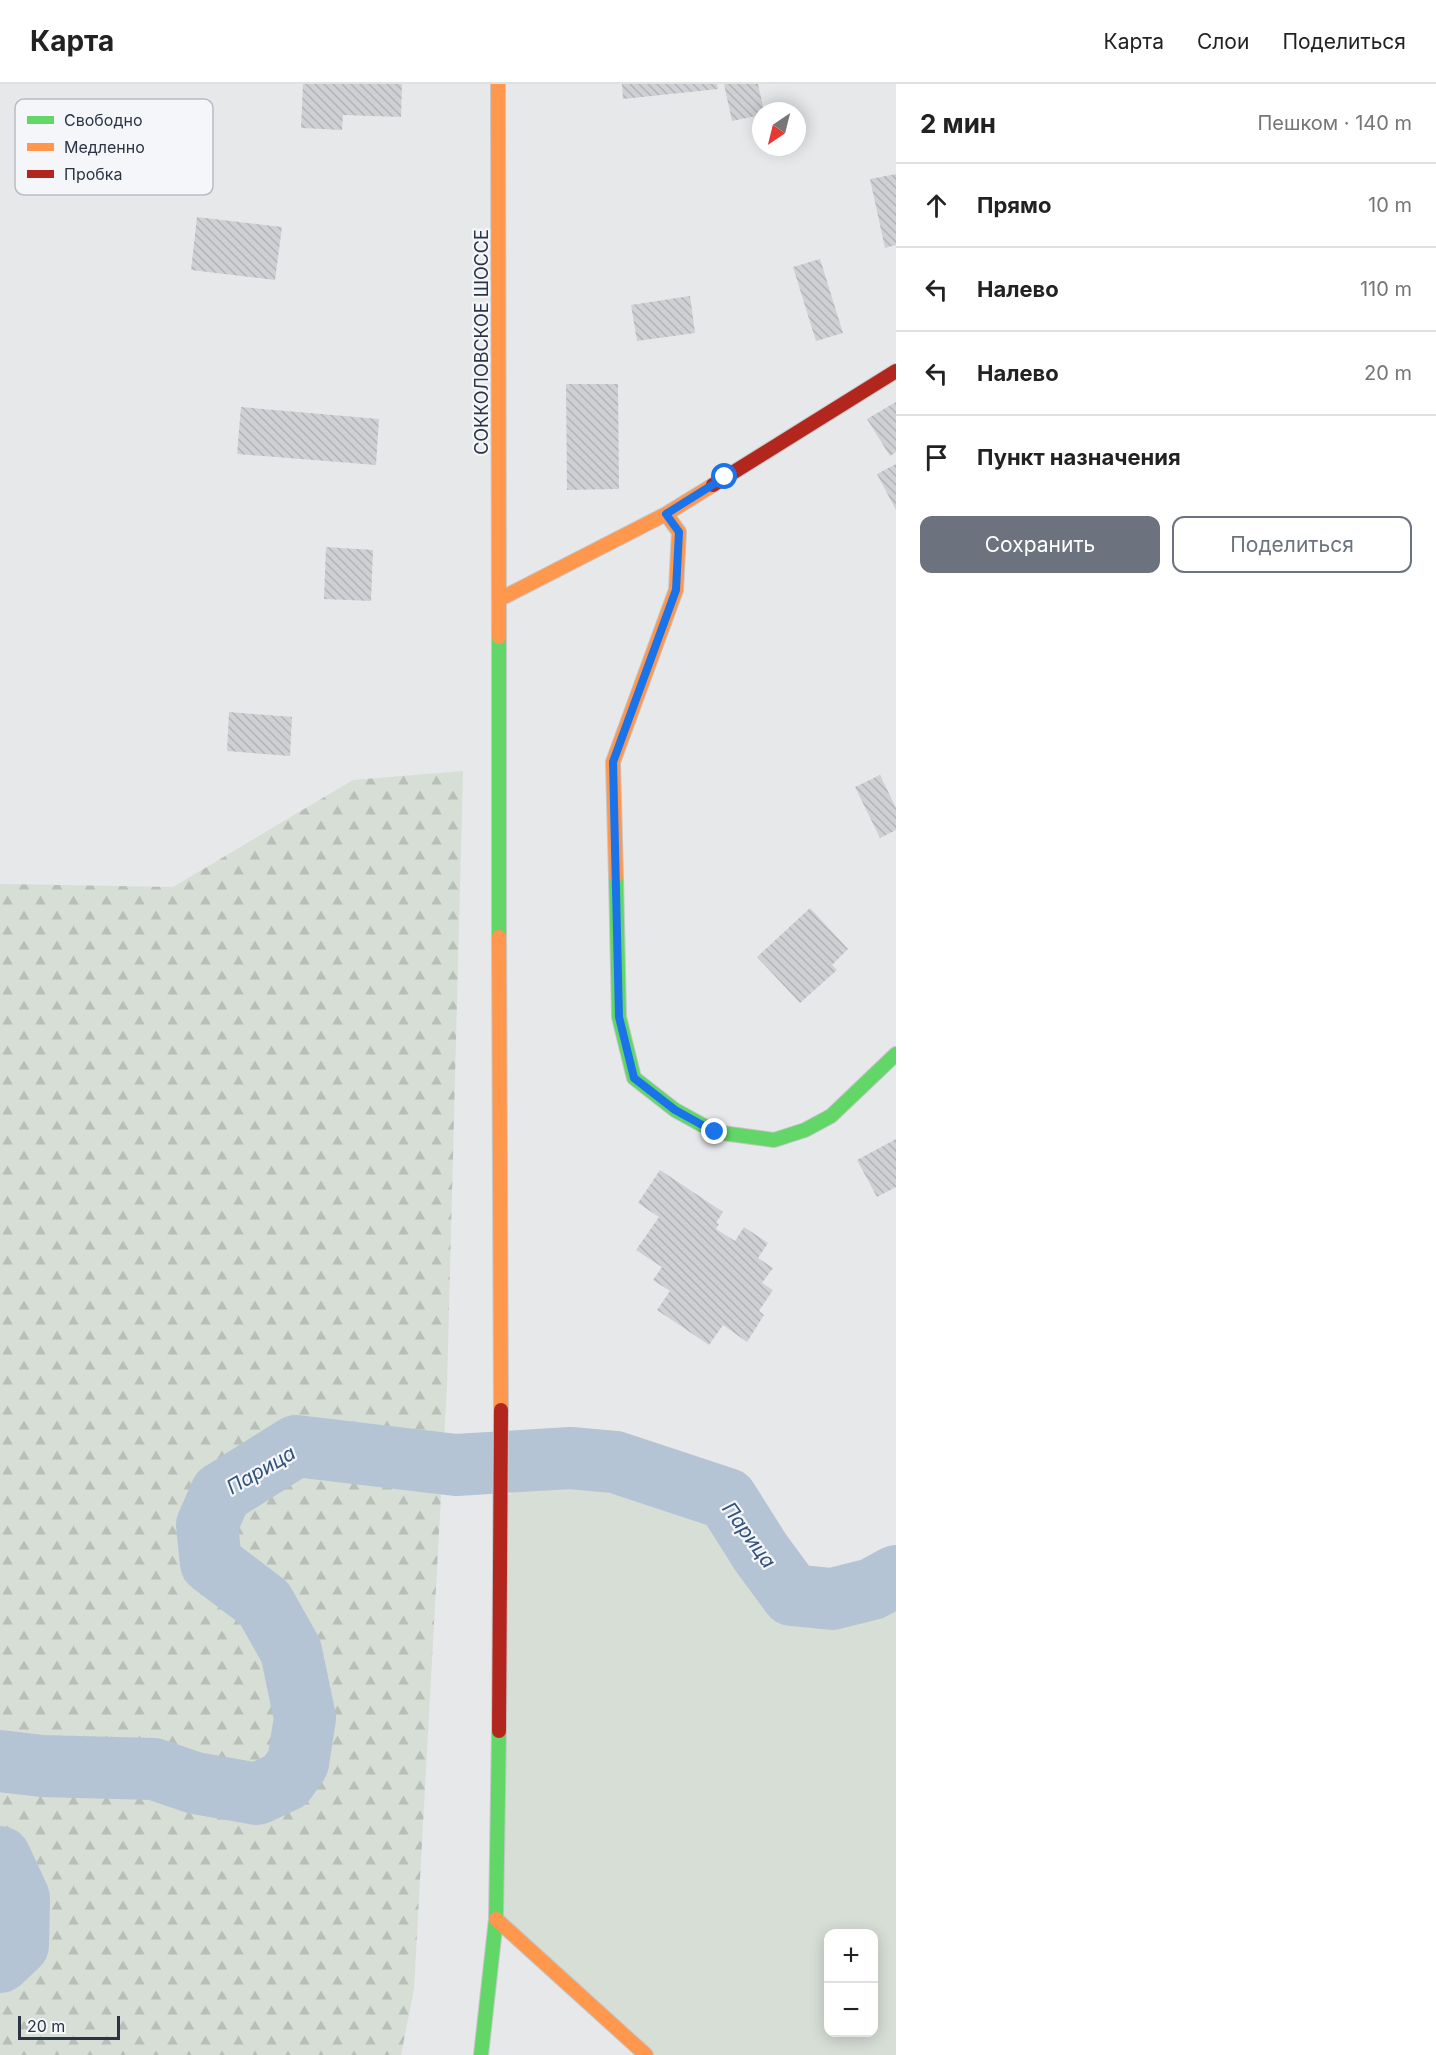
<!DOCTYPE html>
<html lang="ru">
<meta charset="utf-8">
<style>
body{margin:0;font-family:Inter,sans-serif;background:#f2f2f2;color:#222}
.controls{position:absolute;right:18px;bottom:18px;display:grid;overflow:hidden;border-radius:12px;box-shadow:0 3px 15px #0003}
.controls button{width:54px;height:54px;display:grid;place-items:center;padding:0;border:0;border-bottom:2px solid #e0e0e0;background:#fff;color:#222;font:30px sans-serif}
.compass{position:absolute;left:752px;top:18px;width:54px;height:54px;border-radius:50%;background:#fff;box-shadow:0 3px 15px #0003;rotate:215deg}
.scale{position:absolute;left:18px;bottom:15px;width:102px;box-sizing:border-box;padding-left:6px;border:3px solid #2b3445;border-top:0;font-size:16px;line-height:21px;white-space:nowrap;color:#2b3445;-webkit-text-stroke:4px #f4f6f9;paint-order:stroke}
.stop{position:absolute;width:18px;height:18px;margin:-14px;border:4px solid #1a73e8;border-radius:50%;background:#fff}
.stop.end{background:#1a73e8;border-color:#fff;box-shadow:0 2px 6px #0008}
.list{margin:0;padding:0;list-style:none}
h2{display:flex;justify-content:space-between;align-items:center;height:78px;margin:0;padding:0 24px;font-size:26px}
h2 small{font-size:20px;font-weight:400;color:#767676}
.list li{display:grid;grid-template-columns:39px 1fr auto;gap:18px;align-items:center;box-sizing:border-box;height:84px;padding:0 24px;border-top:2px solid #e0e0e0}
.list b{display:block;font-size:22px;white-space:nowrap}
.list em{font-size:20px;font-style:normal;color:#767676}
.actions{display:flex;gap:12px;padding:18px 24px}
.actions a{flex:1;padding:14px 0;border:2px solid #6c737f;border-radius:12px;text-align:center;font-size:21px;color:#6c737f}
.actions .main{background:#6c737f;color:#fff}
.icon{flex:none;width:33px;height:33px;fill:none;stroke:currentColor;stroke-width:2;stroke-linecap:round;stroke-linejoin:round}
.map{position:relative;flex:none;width:896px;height:1971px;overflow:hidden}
header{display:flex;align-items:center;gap:36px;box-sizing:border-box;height:84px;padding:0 30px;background:#fff;border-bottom:2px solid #e0e0e0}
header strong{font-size:28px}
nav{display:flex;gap:33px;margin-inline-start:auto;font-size:21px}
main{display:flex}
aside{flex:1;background:#fff}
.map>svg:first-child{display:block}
</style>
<header>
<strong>Карта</strong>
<nav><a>Карта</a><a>Слои</a><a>Поделиться</a></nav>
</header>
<main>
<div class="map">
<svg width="896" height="1971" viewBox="0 0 896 1971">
<defs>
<pattern id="forest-firs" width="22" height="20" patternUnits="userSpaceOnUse" patternTransform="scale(1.5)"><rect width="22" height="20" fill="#d6ded6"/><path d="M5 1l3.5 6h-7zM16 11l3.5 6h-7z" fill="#b8bfb9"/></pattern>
<pattern id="building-back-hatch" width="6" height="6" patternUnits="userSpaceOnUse" patternTransform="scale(1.5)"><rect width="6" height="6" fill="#ced0d3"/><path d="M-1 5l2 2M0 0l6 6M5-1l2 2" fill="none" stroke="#b1b3b6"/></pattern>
</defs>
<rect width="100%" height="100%" fill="#e6e8ea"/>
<path fill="#d6ded6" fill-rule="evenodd" d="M 570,1374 L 615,1378 L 727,1415 L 761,1469 L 792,1511 L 832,1515 L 872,1505 L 896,1492 L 896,1971 L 646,1971 L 496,1835 L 502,1419 L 541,1377 ZM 828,1850 L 874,1850 L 874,1948 L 828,1948 Z"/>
<path fill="url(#forest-firs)" d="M 463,687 L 447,1302 L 414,1905 L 401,1971 L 0,1971 L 0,800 L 173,803 L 353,696 Z"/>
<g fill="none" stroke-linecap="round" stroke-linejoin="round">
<path stroke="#b4c4d5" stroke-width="62" d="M 0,1677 L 42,1682 L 154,1685 L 195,1699 L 257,1710 L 285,1697 L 298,1679 L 305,1634 L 291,1567 L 264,1519 L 211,1479 L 207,1441 L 221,1409 L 296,1362 L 456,1381 L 570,1374 L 615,1378 L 727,1415 L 761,1469 L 792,1511 L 832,1515 L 872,1505 L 896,1492
M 0,1773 L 19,1814 L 18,1861 L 0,1878"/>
</g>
<path fill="url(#building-back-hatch)" d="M 303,0 L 402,0 L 401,33 L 343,31 L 342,46 L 301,44 Z
M 622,0 L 717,0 L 718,5 L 623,15 Z
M 724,0 L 758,0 L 764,27 L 761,27 L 761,31 L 732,37 Z
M 896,90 L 896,161 L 885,164 L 870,95 Z
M 197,133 L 282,143 L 275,196 L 191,186 Z
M 820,175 L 843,249 L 816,257 L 793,183 Z
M 690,212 L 695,249 L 637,257 L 631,221 Z
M 566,300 L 618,300 L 619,405 L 567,406 Z
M 896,318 L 896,368 L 890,372 L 867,335 Z
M 241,323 L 379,335 L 376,381 L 237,370 Z
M 896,380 L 896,426 L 877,390 Z
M 326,463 L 373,466 L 371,517 L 324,515 Z
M 229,628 L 292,633 L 290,672 L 227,667 Z
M 880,691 L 896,724 L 896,746 L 880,754 L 855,703 Z
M 810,824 L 848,865 L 832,881 L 837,886 L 800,919 L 757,873 Z
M 896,1055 L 896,1103 L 877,1113 L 857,1076 Z
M 660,1086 L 723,1128 L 716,1139 L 719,1140 L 716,1145 L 735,1157 L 744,1143 L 768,1159 L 758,1174 L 773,1184 L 762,1199 L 773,1206 L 759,1227 L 764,1231 L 747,1258 L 723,1241 L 709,1261 L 657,1226 L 670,1207 L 653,1196 L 662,1183 L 636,1166 L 659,1133 L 638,1119 Z"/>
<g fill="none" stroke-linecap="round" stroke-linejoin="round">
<defs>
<path id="fast" d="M 499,553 L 499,853
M 616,792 L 619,933 L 634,994 L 675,1026 L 715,1048 L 774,1056 L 805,1046 L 831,1032 L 896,970
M 481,1971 L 496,1835 L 499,1647"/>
<path id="slow" d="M 498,0 L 499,553
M 500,515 L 666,430 L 713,401
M 616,792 L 613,678 L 676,506 L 679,448 L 666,430
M 499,853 L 501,1326
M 496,1835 L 646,1971"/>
<path id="jam" d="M 713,401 L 896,287
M 499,1647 L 501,1326"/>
</defs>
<use href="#fast" stroke="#c4c6c8" stroke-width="16"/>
<use href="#slow" stroke="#c4c6c8" stroke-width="16"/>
<use href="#jam" stroke="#c4c6c8" stroke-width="16"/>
<use href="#fast" stroke="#63d668" stroke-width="14"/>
<use href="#slow" stroke="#ff974d" stroke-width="14"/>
<use href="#jam" stroke="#b3261e" stroke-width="14"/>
</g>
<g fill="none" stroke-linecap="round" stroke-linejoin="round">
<path stroke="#1a73e8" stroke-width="8" d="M 715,1048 L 675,1026 L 634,994 L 619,933 L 613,678 L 676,506 L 679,448 L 666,430 L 725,393"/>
</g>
<g text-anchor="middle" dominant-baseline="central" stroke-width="4.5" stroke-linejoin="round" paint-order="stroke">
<g font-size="18" fill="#2b3445" stroke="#f4f6f9">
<text transform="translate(481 258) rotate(-90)">СОККОЛОВСКОЕ ШОССЕ</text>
</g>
<g font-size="20" font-style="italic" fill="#34527a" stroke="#f4f6f9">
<text transform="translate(261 1386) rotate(-30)">Парица</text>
<text transform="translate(749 1451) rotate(54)">Парица</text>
</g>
</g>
<rect x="15" y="15" width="198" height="96" rx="9" fill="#f4f6f9" stroke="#b8bcc3" stroke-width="1.5"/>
<rect x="27" y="32" width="27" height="8" fill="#63d668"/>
<rect x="27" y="59" width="27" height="8" fill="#ff974d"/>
<rect x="27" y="86" width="27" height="8" fill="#b3261e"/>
<g font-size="16" fill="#2b3445">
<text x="64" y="42">Свободно</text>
<text x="64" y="69">Медленно</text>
<text x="64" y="96">Пробка</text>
</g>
</svg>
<div class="controls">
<button>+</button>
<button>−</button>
</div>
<svg class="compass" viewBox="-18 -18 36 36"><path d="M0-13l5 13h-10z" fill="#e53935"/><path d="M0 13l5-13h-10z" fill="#767676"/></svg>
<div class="scale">20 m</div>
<div class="stop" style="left:725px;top:393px"></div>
<div class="stop end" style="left:715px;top:1048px"></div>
</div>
<aside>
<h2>2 мин<small>Пешком · 140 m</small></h2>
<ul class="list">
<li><svg class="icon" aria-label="ahead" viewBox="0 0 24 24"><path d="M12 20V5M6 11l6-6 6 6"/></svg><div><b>Прямо</b></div><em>10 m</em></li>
<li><svg class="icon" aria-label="left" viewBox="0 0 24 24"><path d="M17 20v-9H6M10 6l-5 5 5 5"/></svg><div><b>Налево</b></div><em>110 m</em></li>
<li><svg class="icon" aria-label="left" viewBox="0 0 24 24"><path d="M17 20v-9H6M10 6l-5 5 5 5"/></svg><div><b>Налево</b></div><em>20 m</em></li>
<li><svg class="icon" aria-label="arrive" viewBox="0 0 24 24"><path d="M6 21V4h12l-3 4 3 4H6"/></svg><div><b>Пункт назначения</b></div></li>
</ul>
<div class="actions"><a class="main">Сохранить</a><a>Поделиться</a></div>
</aside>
</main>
